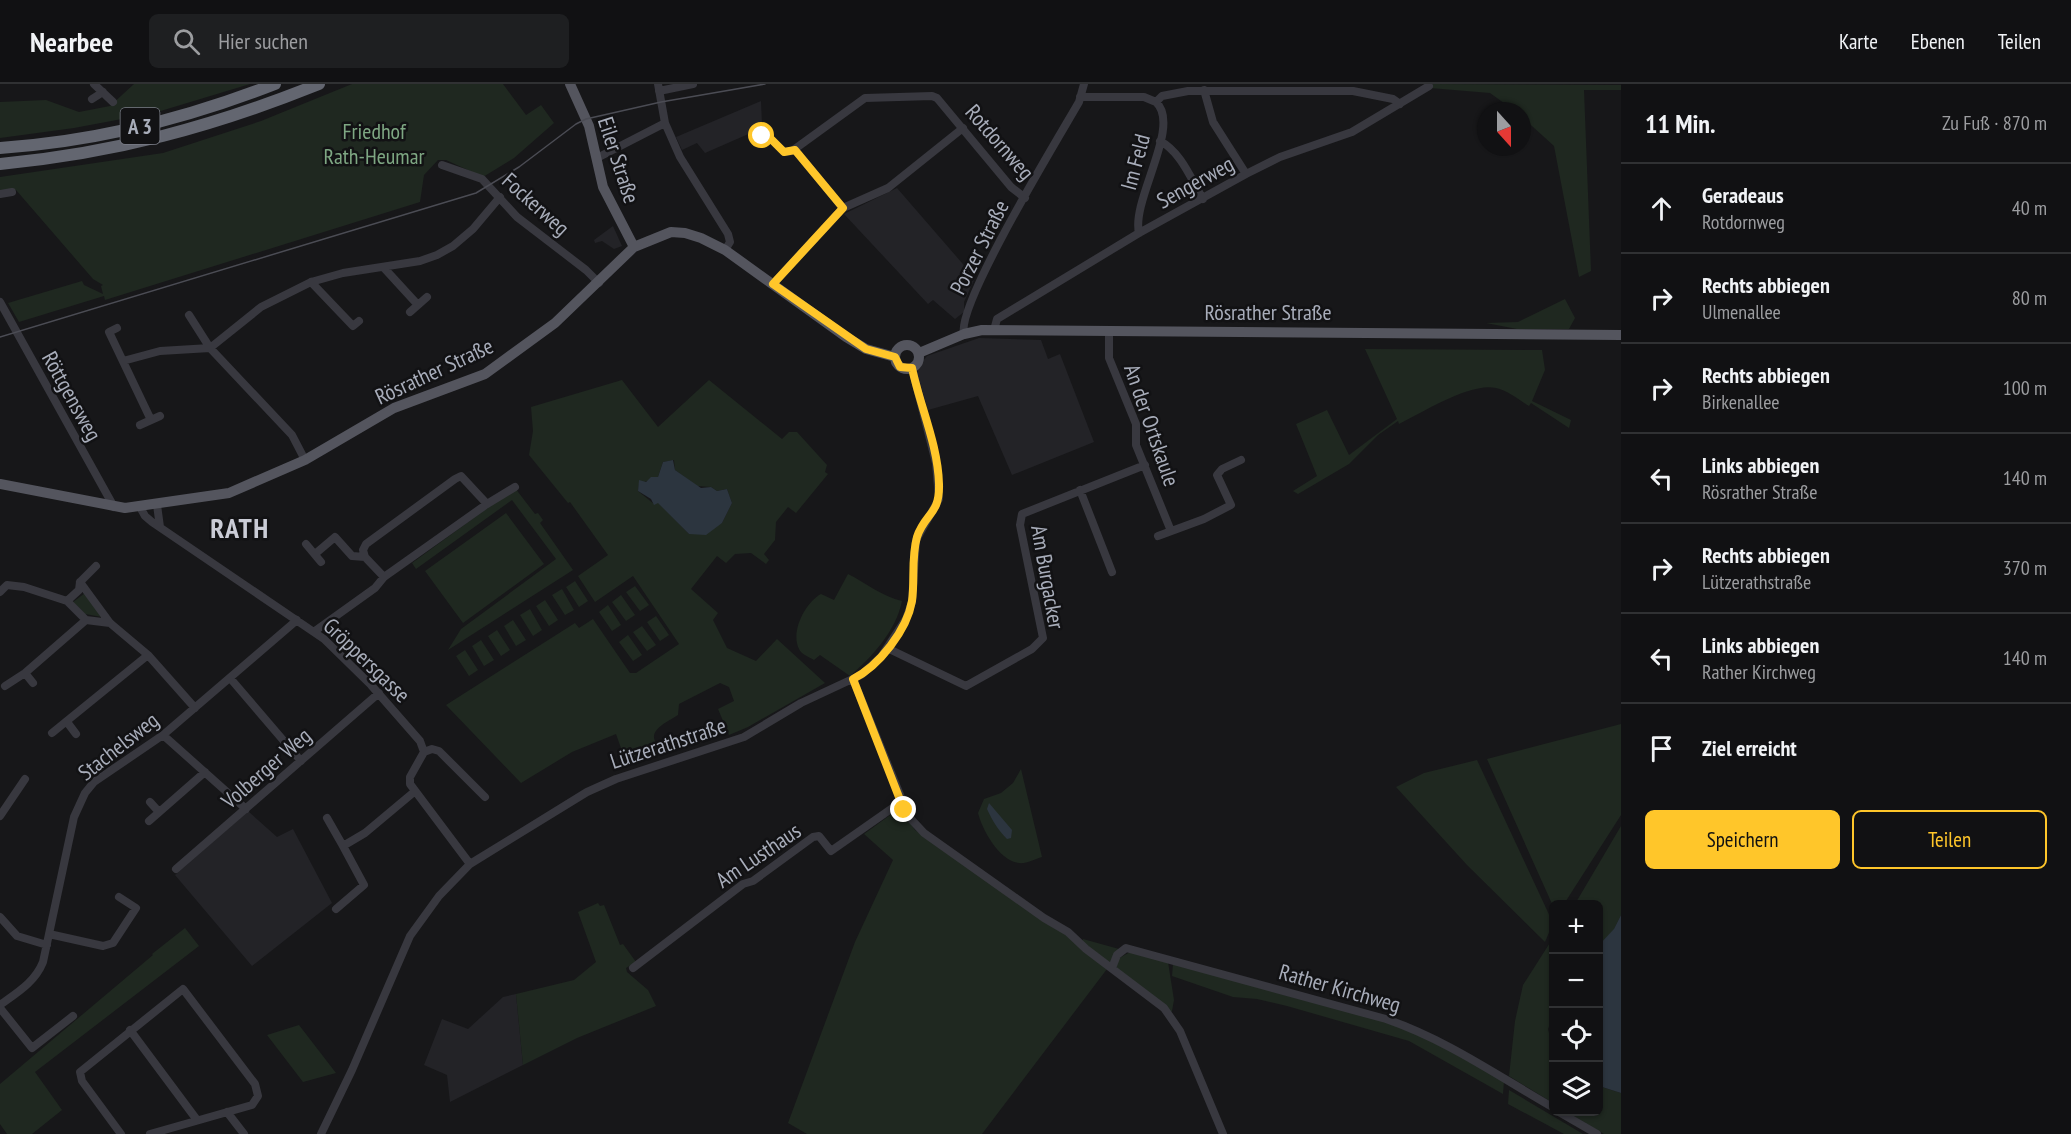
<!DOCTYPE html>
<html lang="de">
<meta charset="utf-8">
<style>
body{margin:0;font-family:"PT Sans Narrow",sans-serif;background:#1e1f21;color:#f1f3f6}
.controls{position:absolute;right:18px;bottom:18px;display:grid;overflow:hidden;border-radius:9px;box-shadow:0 2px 4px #0004}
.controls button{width:54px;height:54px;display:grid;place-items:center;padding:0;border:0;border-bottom:2px solid #303133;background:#111113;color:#f1f3f6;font:30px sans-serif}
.compass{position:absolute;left:1477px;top:18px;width:54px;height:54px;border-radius:50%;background:#111113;box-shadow:0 2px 4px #0004;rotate:159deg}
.stop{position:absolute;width:18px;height:18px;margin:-14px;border:4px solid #ffc62a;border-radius:50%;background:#fff}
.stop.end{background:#ffc62a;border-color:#fff;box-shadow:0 2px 6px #0008}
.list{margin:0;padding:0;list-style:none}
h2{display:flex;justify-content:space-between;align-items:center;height:78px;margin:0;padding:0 24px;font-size:26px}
h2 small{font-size:20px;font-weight:400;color:#9c9da0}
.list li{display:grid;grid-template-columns:39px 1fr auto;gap:18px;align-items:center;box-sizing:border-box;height:90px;padding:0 24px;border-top:2px solid #303133}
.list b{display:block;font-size:22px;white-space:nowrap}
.list p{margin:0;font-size:20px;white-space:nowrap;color:#9c9da0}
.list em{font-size:20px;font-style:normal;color:#9c9da0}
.actions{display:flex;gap:12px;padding:18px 24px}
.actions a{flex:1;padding:14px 0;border:2px solid #ffc62a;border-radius:9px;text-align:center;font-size:21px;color:#ffc62a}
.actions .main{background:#ffc62a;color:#111}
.icon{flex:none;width:33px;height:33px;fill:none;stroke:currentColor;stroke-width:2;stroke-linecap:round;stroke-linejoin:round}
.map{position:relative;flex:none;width:1621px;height:1050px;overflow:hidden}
header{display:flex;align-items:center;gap:36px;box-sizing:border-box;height:84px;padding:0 30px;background:#111113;border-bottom:2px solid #303133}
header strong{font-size:28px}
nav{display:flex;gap:33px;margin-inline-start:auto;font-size:21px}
.search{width:420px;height:54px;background:#1e1f21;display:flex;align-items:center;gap:15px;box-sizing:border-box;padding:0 21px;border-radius:9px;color:#9c9da0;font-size:22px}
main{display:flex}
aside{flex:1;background:#111113}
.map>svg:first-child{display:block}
</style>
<header>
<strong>Nearbee</strong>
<div class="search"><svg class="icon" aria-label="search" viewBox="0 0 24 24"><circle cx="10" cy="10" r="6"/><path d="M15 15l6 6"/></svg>Hier suchen</div>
<nav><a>Karte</a><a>Ebenen</a><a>Teilen</a></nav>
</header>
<main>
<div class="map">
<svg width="1621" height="1050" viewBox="0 0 1621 1050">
<rect width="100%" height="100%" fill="#171719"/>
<path fill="#232327" d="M 761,17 L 762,41 L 753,48 L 705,69 L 697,59 L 682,66 L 676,53 Z
M 897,104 L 975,194 L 964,218 L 964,228 L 955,235 L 933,216 L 928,220 L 844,130 Z
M 613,142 L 622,162 L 614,165 L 602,157 L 595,159 L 594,156 Z
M 979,254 L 1041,256 L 1048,275 L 1060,270 L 1094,358 L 1012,391 L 978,312 L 928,326 L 917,289 L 920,280 L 927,272 Z
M 248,727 L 277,753 L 293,745 L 332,819 L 252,882 L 175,791 Z
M 516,910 L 523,981 L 450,1018 L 447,991 L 424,981 L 442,935 L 468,945 L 503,913 Z"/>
<path fill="#1f2820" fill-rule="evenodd" d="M 134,0 L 250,0 L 154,29 L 74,44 L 0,54 L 0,18 L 46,16 L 79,28 L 110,22 Z
M 352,0 L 503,0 L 526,31 L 541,21 L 554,39 L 514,74 L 483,93 L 446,76 L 438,76 L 424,91 L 420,118 L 105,216 L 104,212 L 19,238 L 8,219 L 82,197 L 84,201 L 103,210 L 101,202 L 103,201 L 93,195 L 16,106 L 0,108 L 0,93 L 163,69 L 261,37 Z
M 1433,0 L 1621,1 L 1621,6 L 1584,6 L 1591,187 L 1579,193 L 1554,62 L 1522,33 L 1522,27 L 1515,27 L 1490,9 L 1430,4 Z
M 1565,215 L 1575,234 L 1569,245 L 1517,245 L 1486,239 L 1518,238 Z
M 1365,265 L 1542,266 L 1545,286 L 1532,317 L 1571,336 L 1569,344 L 1531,319 L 1529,322 C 1519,316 1507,306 1496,304 C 1471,298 1423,328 1399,340 L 1398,337 L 1378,351 L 1349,380 L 1298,410 L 1293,407 L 1317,392 L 1296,340 L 1327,326 L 1349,371 L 1397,335 Z
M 622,296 L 658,343 L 709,296 L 782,355 L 789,348 L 797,348 L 827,381 L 825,388 L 828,390 L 796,429 L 788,423 L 776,438 L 775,456 L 764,470 L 769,476 L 766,480 L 751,469 L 735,470 L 726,479 L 717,472 L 691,505 L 718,529 L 713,536 L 727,564 L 756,577 L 777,555 L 825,599 L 748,643 L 729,651 L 718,625 L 734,617 L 729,603 L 720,599 L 679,620 L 678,631 C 671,636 649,645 655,657 C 657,662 662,662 667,662 L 669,667 L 627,681 L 616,650 L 572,668 L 521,699 L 446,621 L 575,539 L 579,544 L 593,535 L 630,589 L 636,589 L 679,560 L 633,492 L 595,518 L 578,492 L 608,471 L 570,418 L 568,419 L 529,371 L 533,347 L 531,323 ZM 674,376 L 675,386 L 697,402 L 711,403 L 717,407 L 727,405 L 732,419 L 722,439 L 689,450 L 658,418 L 654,420 L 638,407 L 639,400 L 658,393 L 663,378 Z
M 515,404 L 535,430 L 538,429 L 543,436 L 540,439 L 573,486 L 448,566 L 461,545 L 556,475 L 512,416 L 416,485 L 412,479 Z
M 506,429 L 544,480 L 463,539 L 425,487 Z
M 848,490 C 866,499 883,513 902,517 C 896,547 872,573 850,592 L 820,571 L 814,576 C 809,573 801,570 799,565 C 790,547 806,518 821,510 L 834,516 Z
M 575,497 L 588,517 L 579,523 L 566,503 Z
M 635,502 L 649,521 L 640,527 L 626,508 Z
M 562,505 L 574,526 L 565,531 L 552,511 Z
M 85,509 L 102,533 L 85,530 L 73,518 Z
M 621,511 L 635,531 L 626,537 L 612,518 Z
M 545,516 L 558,536 L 549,542 L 536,522 Z
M 608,521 L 621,541 L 612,547 L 599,528 Z
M 530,525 L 542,546 L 533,552 L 520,531 Z
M 656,532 L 669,551 L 660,557 L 647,538 Z
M 513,536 L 526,556 L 516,562 L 504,542 Z
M 642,542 L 656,561 L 647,567 L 633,548 Z
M 497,546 L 510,566 L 501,572 L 488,552 Z
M 628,551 L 642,571 L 633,577 L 619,558 Z
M 481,556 L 494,576 L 484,582 L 472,562 Z
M 465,566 L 478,586 L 469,592 L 456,572 Z
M 1621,640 L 1621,731 L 1564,820 L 1553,822 L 1487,675 Z
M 1477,676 L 1553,839 L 1545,858 L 1467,781 L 1396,703 L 1424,689 Z
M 1021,685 L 1042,773 C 1035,775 1026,780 1019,779 C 999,777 982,745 978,729 L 984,715 L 1001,709 L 1013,699 Z
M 900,724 L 915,746 L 929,756 L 1072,855 L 1107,885 L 982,1050 L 807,1050 L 788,1039 L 855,858 L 893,776 L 864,750 Z
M 1621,742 L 1621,831 L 1614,846 L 1599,862 L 1598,820 L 1575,820 Z
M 598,819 L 600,822 L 604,821 L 620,861 L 623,860 L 636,878 L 626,884 L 627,888 L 648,906 L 656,922 L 577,954 L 523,981 L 516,910 L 574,896 L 596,878 L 578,828 Z
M 185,844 L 199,862 L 35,988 L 62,1026 L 32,1050 L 7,1050 L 0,1040 L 0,1000 L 153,871 L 152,870 Z
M 1553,854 L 1553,933 L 1548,945 L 1553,964 L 1553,1019 L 1509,992 L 1515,937 L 1523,901 Z
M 1083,855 L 1119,865 L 1110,880 L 1082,858 Z
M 1130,868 L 1168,878 L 1174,916 L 1172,927 L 1170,929 L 1117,885 L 1116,876 Z
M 1173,880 L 1386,937 L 1420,949 L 1504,997 L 1503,1010 L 1409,957 L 1287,922 L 1257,915 L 1233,913 L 1172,892 Z
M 299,941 L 336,989 L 303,998 L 267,951 Z
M 1599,1002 L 1621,1009 L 1621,1050 L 1604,1050 L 1567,1028 L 1598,1028 Z
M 1509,1006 L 1583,1050 L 1564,1050 L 1508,1020 Z"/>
<path fill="#2c353f" d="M 673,376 L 675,386 L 701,404 L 711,403 L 717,407 L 727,405 L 732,419 L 722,439 L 706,451 L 689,450 L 658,419 L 654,421 L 651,415 L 638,407 L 639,396 L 646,398 L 651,393 L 658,393 L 663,378 Z
M 989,719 L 1012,746 L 1011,754 L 1007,755 C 998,746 992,736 987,725 Z
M 1621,831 L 1621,1009 L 1599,1002 L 1598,862 L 1614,845 Z"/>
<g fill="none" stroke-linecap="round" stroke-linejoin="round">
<path stroke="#38383f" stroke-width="8" d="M 94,0 L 113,18
M 658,0 L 665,39 L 680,73 L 728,150 L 730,158 L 725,166
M 1204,6 L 1213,38 L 1246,90
M 659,7 L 693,0
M 1080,13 L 1144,13 L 1156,18 L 1162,12 L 1188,7 L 1353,7 L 1393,15 L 1400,20
M 92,15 L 103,8
M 762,52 L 770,54 L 784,68 L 792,67 L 865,14 L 932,12 L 937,14 L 1011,103 L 1025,114
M 1160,57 C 1181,68 1191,95 1203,115
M 795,66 L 843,124
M 597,74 L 665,39
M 442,81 L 482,95 L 517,133 L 586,186 L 599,199
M 0,110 L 12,108
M 1139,149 C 1131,116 1182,42 1156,18
M 385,185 L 418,221
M 311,198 L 353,242 L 359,237
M 773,200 L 843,124 L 888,104 L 963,44
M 0,218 L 114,423
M 410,228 L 427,213
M 189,231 L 210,264 L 292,351 L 305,376
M 117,244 L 109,248 L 151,336
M 994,246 L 997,235 L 1139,149 L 1246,90 L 1280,73 L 1352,48 L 1429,2
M 1109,246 L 1109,274 L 1136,340 L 1136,361 L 1171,447
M 964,250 C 956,221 1059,53 1079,18 L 1084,0
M 123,277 L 160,267 L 210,264 L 261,223 L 311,198 L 343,189 L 420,177 L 437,171 L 453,162 L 473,145 L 500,113
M 140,341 L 160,332
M 1080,406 L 1112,488
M 157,421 L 160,443
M 140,423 L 145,432 L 152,438 L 324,555 L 371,601 L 420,657 L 424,668 L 410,693 L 410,700 L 470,780
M 1158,452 L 1204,435 L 1231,421 L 1217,391 L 1222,385 L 1241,376
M 306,460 L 321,478
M 315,470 L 335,453 L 352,472 L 365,473
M 384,493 L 365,473 L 363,466 L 366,460 L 455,395 L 461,392 L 487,420
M 80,498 L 96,482
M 0,508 L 7,501 L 24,503 L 67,517
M 110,539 L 86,536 L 67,517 L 79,506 L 80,498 L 110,539 L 148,571
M 315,547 L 375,504 L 384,493 L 487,420 L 515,403
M 887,564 L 966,602 L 1032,565 L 1043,554 L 1020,441 L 1022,430 L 1145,381
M 25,589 L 33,599
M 230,594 L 301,677
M 853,595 L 909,733 L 924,749 L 1044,834 L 1068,848 L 1086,865 L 1164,924 L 1180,947 L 1223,1050
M 5,602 L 25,589 L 86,536
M 67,638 L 76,650
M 52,649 L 148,571 L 195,624
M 163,651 L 246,725
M 424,668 L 432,665 L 439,667 L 485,713
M 150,718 L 159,728
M 0,732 L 25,695
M 327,734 L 343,762
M 149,737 L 205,688
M 176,785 L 379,609
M 336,825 L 364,801 L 343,762 L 365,749 L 414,708
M 0,833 L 17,852 L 47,861
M 49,850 L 103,862 L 113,859 L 136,824 L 119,813
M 633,884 L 743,800 L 753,797 L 813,753 L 819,752 L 831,767 L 901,718
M 1112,884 L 1117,871 L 1126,864 L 1386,935 C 1447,956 1498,992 1554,1024
M 0,921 C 18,908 35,898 43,878 L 74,733 L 85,709 L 94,698 L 163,651 L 297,536
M 0,924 L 32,964 L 73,932
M 130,946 L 197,1036
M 227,1028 L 244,1050
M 1559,1028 L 1597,1050
M 121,1050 L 82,997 L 80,988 L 183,905 L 255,1000 L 258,1012 L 252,1021 L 150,1050
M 321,1050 L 352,986 L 410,852 L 439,812 L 470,780 L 587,708 L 616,695 L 744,653 L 801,619 L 861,591 L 881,573 L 906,535 L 912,518 L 916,456 L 939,415 L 936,379 L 912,284"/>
<path stroke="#54555e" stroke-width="10" d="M 570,0 L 589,42 L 603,103 L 634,163
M895 273a12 12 0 1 1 24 0a12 12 0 1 1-24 0Z
M 919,269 L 964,250 L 982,246 L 1621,251
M 0,400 L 125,424 L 229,409 L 305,376 L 394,324 L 485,290 L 555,239 L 634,163 L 671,148 L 685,149 L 701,154 L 725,166 L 846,253 L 866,265 L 895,273"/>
<path stroke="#636670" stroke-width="12" d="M 0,64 C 93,58 188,34 275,0
M 0,80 C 115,69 212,43 319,0"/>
<path stroke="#4b4c54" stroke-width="1.5" d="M 0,253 L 476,109 L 519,83 L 576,40 L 586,35 L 661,18 L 765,0"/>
</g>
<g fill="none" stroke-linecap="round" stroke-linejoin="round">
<path stroke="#ffc62a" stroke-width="8" d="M 762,52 L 770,54 L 784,68 L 795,66 L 843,124 L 773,200 L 866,265 L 895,273 L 900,283 L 912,284 C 920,322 938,361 939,400 C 940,431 925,429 917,453 C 911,474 915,496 912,517 C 907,546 879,582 853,595 L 904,726"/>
</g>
<g text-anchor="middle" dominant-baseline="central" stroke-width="5" stroke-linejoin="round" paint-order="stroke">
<rect fill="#121214" stroke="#7b7e88" stroke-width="1.5" x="120.5" y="24" width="39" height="36" rx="4.5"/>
<g font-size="21" font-weight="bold" fill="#a8adba">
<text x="140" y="42">A 3</text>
</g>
<g font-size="22" fill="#7ea783" stroke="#121214">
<text x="374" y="47">Friedhof<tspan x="374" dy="25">Rath-Heumar</tspan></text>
</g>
<g font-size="22" fill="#a8adba" stroke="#121214">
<text transform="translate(1000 58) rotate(49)">Rotdornweg</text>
<text transform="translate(619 76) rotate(72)">Eiler Straße</text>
<text transform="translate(1135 78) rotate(-75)">Im Feld</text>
<text transform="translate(1195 98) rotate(-29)">Sengerweg</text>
<text transform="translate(536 120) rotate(42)">Fockerweg</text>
<text transform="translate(979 163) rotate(-63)">Porzer Straße</text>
<text x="1268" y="228">Rösrather Straße</text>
<text transform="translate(434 287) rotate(-25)">Rösrather Straße</text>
<text transform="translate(72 312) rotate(61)">Röttgensweg</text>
<text transform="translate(1152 341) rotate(71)">An der Ortskaule</text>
<text transform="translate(1048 493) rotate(80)">Am Burgacker</text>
<text transform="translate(367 576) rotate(44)">Gröppersgasse</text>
<text transform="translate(668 659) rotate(-18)">Lützerathstraße</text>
<text transform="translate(118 662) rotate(-38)">Stachelsweg</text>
<text transform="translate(266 684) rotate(-41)">Volberger Weg</text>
<text transform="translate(758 771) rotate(-34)">Am Lusthaus</text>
<text transform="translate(1340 904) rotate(16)">Rather Kirchweg</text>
</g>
<g font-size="28" font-weight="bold" letter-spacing="1.5" fill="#caccd6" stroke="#121214">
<text x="240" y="443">RATH</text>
</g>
</g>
</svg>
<div class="controls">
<button>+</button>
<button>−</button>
<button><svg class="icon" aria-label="locate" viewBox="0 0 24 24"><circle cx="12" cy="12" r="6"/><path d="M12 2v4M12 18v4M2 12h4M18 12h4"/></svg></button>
<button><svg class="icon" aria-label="layers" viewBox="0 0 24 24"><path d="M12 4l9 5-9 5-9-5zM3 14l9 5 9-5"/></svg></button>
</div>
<svg class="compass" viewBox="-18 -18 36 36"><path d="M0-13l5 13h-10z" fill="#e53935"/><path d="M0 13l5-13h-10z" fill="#9c9da0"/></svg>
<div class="stop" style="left:762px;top:52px"></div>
<div class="stop end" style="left:904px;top:726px"></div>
</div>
<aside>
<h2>11 Min.<small>Zu Fuß · 870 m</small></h2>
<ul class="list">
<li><svg class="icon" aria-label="ahead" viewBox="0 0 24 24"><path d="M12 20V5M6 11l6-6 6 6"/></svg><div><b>Geradeaus</b><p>Rotdornweg</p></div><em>40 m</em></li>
<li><svg class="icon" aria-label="right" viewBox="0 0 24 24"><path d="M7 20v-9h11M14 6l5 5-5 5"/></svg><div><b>Rechts abbiegen</b><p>Ulmenallee</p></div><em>80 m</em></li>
<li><svg class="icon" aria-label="right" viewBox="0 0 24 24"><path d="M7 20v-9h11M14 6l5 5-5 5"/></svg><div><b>Rechts abbiegen</b><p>Birkenallee</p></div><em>100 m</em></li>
<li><svg class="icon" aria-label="left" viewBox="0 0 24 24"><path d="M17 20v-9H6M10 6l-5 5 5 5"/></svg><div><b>Links abbiegen</b><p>Rösrather Straße</p></div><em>140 m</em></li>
<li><svg class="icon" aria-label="right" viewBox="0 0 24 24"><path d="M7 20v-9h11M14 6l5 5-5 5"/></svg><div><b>Rechts abbiegen</b><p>Lützerathstraße</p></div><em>370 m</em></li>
<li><svg class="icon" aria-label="left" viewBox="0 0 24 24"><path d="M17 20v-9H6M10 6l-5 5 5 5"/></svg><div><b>Links abbiegen</b><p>Rather Kirchweg</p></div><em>140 m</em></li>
<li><svg class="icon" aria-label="arrive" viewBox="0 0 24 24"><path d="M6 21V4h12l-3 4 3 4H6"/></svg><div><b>Ziel erreicht</b></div></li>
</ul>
<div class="actions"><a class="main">Speichern</a><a>Teilen</a></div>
</aside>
</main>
